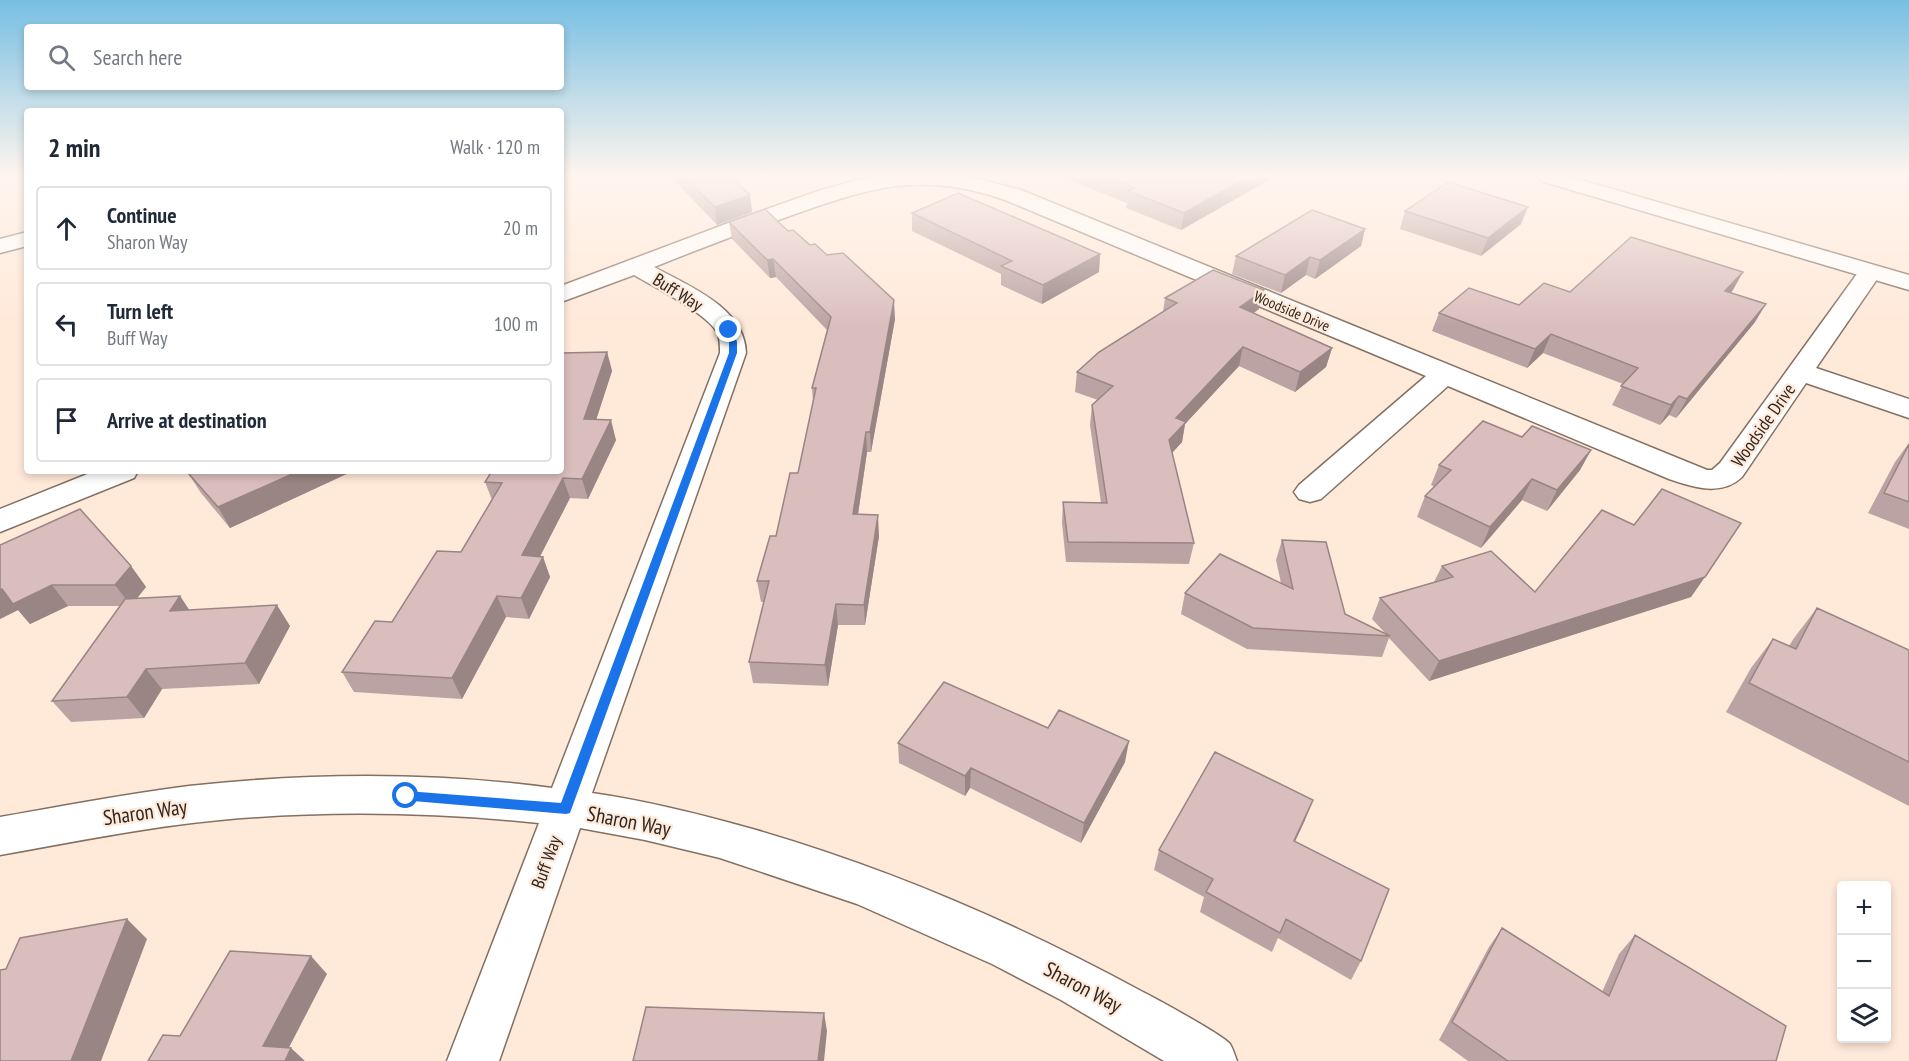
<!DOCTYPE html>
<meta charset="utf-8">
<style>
body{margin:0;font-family:"PT Sans Narrow",sans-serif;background:#f6f6f7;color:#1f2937}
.controls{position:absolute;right:18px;bottom:18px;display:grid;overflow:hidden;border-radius:6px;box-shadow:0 3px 9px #0003}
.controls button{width:54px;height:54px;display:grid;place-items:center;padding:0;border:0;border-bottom:2px solid #e0e1e3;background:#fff;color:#1f2937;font:30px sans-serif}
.stop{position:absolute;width:18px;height:18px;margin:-14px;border:4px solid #1a73e8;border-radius:50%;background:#fff}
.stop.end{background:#1a73e8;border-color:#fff;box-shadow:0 2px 6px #0008}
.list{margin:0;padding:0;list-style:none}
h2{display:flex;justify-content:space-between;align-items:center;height:78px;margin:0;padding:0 24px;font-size:26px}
h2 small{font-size:20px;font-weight:400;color:#747a83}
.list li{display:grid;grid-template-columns:39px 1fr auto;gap:18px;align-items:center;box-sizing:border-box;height:84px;margin:0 12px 12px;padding:0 12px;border:2px solid #e0e1e3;border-radius:6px}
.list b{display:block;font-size:22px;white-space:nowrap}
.list p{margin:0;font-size:20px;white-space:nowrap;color:#747a83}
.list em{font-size:20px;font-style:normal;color:#747a83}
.icon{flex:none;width:33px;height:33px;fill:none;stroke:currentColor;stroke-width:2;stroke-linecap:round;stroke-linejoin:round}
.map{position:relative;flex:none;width:1909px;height:1061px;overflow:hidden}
.search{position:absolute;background:#fff;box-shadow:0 3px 9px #0003;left:24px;top:24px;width:540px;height:66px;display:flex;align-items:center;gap:15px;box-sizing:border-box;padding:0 21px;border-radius:6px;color:#747a83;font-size:22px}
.panel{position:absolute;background:#fff;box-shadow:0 3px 9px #0003;left:24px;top:108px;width:540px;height:366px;border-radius:6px}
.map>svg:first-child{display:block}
</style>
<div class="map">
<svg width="1909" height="1061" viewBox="0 0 1909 1061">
<rect width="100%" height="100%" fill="#ffe9d9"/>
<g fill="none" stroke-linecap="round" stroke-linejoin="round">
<defs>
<path id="minor" d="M 869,177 L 972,177 L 1021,190 L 1707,470 L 1712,470 L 1720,463 L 1862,267 L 1870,265 L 1878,267 L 1882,272 L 1816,368 L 1909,399 L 1909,418 L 1806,383 L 1742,477 C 1721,497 1693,487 1669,479 L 1448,386 L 1321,499 L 1310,502 L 1299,499 L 1294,492 L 1299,485 L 1426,376 L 1005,200 C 920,170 869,188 787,217 C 743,232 699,249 654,267 C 689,286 745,308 746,353 L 592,793 C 648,801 703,815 756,830 C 890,869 1018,924 1141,991 C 1155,998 1223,1035 1230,1044 C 1233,1049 1235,1056 1237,1061 L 1164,1061 L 1061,1000 L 992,964 L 857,904 L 720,858 L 645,840 L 580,828 L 499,1061 L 447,1061 L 539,823 C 433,812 326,810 220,820 C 146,827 73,842 0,855 L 0,817 C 63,806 125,794 189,786 C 308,773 433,772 552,788 L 720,353 C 720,347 720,340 718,334 C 710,315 653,286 634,275 L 561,302 L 561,286 L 739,219 L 821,190 Z
M 27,232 L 27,246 L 0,253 L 0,239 Z
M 95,471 L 138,471 L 134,478 L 0,532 L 0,509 Z"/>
<path id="secondary" d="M 1538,177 L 1571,177 L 1909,275 L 1909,290 L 1541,181 Z"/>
</defs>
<use href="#minor" stroke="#837062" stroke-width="3"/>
<use href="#secondary" stroke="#837062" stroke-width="3"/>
<use href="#minor" fill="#fff" fill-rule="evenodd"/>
<use href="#secondary" fill="#fff" fill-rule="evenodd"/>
</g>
<path fill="#bba3a3" d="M 671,177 L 731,177 L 750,195 L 752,212 L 717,225 Z
M 1061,177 L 1274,177 L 1181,230 L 1126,208 L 1127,203 Z
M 1528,207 L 1521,224 L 1481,256 L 1400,229 L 1405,211 Z
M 912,213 L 1100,254 L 1099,272 L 1042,304 L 1001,285 L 1001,274 L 912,231 Z
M 729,222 L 788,231 L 810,245 L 895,319 L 871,452 L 867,452 L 858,514 L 879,536 L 865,625 L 838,625 L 828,686 L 753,683 L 749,662 L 764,602 L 761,602 L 757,581 L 776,536 L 798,473 L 813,402 L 812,388 L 827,330 L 776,277 L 770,278 L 732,239 Z
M 1365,229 L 1361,246 L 1315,279 L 1306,275 L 1281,293 L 1232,274 L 1236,256 Z
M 1733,290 L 1730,293 L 1755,322 L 1676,418 L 1669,415 L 1660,425 L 1612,405 L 1623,384 L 1543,353 L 1527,368 L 1432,331 L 1439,313 L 1519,305 L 1570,292 Z
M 1165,298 L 1259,309 L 1253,313 L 1332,348 L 1326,367 L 1295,392 L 1239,366 L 1185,424 L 1182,442 L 1172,453 L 1194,543 L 1189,564 L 1066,562 L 1062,523 L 1063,502 L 1101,503 L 1090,425 L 1092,405 L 1098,400 L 1075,392 L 1077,372 L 1163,312 Z
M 607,352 L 612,371 L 596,419 L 616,440 L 588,499 L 570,498 L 540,556 L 543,557 L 550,577 L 529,619 L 506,617 L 462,699 L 354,692 L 342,672 L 461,552 L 492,500 L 485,482 Z
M 1522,437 L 1591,450 L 1580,470 L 1547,511 L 1522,500 L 1481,548 L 1417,517 L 1425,496 L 1435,487 L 1431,485 L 1439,465 Z
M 1909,443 L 1909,529 L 1868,513 L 1895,462 Z
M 192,471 L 353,471 L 230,528 L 201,493 L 188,473 Z
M 1741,523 L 1691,597 L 1429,681 L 1389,638 L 1382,657 L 1247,649 L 1181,614 L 1185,593 L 1281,583 L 1276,560 L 1282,540 L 1345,614 L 1386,634 L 1372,619 L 1380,598 L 1434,582 L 1442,566 L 1535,592 L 1634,525 Z
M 0,545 L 131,566 L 146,587 L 136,598 L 180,596 L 189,610 L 290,626 L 259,684 L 162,689 L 144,718 L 71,722 L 52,701 L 120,606 L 68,606 L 30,624 L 18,610 L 0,619 Z
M 1817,608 L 1909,650 L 1909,806 L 1726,712 L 1751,668 L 1773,639 L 1789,646 L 1794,638 Z
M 1048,728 L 1125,762 L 1081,843 L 970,788 L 965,796 L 899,763 L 898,743 Z
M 1305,820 L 1295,841 L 1361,961 L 1351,980 L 1278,938 L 1272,952 L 1200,912 L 1204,897 L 1154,870 L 1159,850 Z
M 1502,928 L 1602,992 L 1619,954 L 1635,935 L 1776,1061 L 1468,1061 L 1439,1040 L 1489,947 Z"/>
<path fill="#998584" d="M 1248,177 L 1274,177 L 1181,230 L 1184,213 Z
M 750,195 L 752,212 L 717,225 L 715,207 Z
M 1528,207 L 1521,224 L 1481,256 L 1488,238 Z
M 1365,229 L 1361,246 L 1315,279 L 1320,260 Z
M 1100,254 L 1099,272 L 1042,304 L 1043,285 Z
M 1310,257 L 1306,275 L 1281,293 L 1285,275 Z
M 773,259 L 776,277 L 770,278 L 767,260 Z
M 1743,272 L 1733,290 L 1716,309 L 1725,291 Z
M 1264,290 L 1259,309 L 1236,326 L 1240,307 Z
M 894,300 L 895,319 L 871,452 L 870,432 Z
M 1766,304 L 1755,322 L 1676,418 L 1687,399 Z
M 1551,334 L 1543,353 L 1527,368 L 1535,349 Z
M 1243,347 L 1239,366 L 1185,424 L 1182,442 L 1165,461 L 1169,440 L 1176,418 Z
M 1332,348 L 1326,367 L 1295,392 L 1300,372 Z
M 607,352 L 612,371 L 590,439 L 584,419 Z
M 1679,396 L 1669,415 L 1660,425 L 1671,405 Z
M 611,420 L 616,440 L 588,499 L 582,479 Z
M 866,432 L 867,452 L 855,535 L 853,514 Z
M 1591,450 L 1580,470 L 1547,511 L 1557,490 Z
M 299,471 L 353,471 L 230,528 L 218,507 Z
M 563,478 L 570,498 L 530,576 L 522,555 Z
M 1532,479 L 1522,500 L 1481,548 L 1490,527 Z
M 878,515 L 879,536 L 865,625 L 864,605 Z
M 543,557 L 550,577 L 529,619 L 521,598 Z
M 131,566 L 146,587 L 131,606 L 115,585 Z
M 1705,577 L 1691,597 L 1429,681 L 1439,661 Z
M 52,585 L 68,606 L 30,624 L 18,610 L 0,619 L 0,590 Z
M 180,596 L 194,617 L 170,611 Z
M 497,596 L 506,617 L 462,699 L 452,678 Z
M 836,604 L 838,625 L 828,686 L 825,665 Z
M 277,605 L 290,626 L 259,684 L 245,663 Z
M 146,669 L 162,689 L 144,718 L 127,697 Z
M 1129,741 L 1125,762 L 1081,843 L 1084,823 Z
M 971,768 L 970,788 L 965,796 L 965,776 Z
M 1313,800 L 1305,820 L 1286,861 L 1294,841 Z
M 127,919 L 147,939 L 101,1061 L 71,1061 Z
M 311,956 L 327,974 L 282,1061 L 263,1046 Z
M 824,1013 L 827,1031 L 824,1061 L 818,1061 Z
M 291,1048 L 305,1061 L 285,1061 Z"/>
<path fill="#dabebd" stroke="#998584" stroke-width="1.5" d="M 684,177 L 731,177 L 750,195 L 715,207 Z
M 1106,177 L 1248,177 L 1184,213 L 1128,191 L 1135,188 Z
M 1448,182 L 1528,207 L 1488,238 L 1405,211 Z
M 958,193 L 1100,254 L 1043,285 L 1001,266 L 1012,261 L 912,213 Z
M 765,209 L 788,231 L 793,230 L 810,245 L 815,244 L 827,255 L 843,253 L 894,300 L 870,432 L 866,432 L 853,514 L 878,515 L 864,605 L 836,604 L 825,665 L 749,662 L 769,581 L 757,581 L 770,536 L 776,536 L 790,473 L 798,473 L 816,388 L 812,388 L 831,317 L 773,259 L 767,260 L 729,222 Z
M 1312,210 L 1365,229 L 1320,260 L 1310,257 L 1285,275 L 1236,256 Z
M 1631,237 L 1743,272 L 1725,291 L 1766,304 L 1687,399 L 1679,396 L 1671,405 L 1621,386 L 1638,368 L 1551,334 L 1535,349 L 1439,313 L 1469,288 L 1519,305 L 1544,283 L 1570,292 Z
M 1213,270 L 1264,290 L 1240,307 L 1332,348 L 1300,372 L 1243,347 L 1176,418 L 1186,422 L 1169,440 L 1194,543 L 1068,542 L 1063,502 L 1107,503 L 1092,405 L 1113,386 L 1077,372 L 1099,352 L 1177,303 L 1165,298 Z
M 607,352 L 584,419 L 611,420 L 582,479 L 563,478 L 522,555 L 543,557 L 521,598 L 497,596 L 452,678 L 342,672 L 375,621 L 392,622 L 437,551 L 461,552 L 502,483 L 485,482 L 492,471 L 561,471 L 561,353 Z
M 1483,421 L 1522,437 L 1532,426 L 1591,450 L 1557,490 L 1532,479 L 1490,527 L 1425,496 L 1451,470 L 1439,465 Z
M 1909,444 L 1909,502 L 1884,493 Z
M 192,471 L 299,471 L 218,507 L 188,473 Z
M 1662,489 L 1741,523 L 1705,577 L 1439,661 L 1380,598 L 1453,577 L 1442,566 L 1491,551 L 1535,592 L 1602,510 L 1634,525 Z
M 80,509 L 131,566 L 115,585 L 52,585 L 13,604 L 2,589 L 0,590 L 0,545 Z
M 1282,540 L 1326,542 L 1345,614 L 1390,636 L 1253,628 L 1185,593 L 1220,554 L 1293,589 Z
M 180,596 L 170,611 L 277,605 L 245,663 L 146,669 L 127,697 L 52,701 L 125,599 Z
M 1817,608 L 1909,650 L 1909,762 L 1749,683 L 1773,639 L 1796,649 Z
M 944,682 L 1048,728 L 1059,710 L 1129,741 L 1084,823 L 971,768 L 965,776 L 898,743 Z
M 1215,752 L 1313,800 L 1294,841 L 1389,889 L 1361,961 L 1286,919 L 1280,933 L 1206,892 L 1213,879 L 1159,850 Z
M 127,919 L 71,1061 L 0,1061 L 0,970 L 6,969 L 20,938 Z
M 1502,928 L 1609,996 L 1635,935 L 1786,1026 L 1776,1061 L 1508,1061 L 1452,1022 Z
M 230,951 L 311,956 L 263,1046 L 291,1048 L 285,1061 L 148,1061 L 163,1035 L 180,1036 Z
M 646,1007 L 824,1013 L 818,1061 L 633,1061 Z"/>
<linearGradient id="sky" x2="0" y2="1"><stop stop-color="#77bfe3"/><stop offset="0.54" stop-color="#fff5ee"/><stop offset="1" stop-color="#fff5ee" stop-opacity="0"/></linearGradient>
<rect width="1909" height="326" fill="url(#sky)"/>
<path fill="#1a73e8" d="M 729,328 L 733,330 L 737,342 L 737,353 L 570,813 L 566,814 L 401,800 L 400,796 L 401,792 L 406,791 L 561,803 L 729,353 L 729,342 L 726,330 Z"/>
<g text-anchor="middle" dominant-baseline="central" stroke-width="4.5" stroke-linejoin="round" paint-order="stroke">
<g font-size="15" fill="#2e2620" stroke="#ffe9d9">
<text transform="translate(1292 311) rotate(23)">Woodside Drive</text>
</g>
<g font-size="18" fill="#2e2620" stroke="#ffe9d9">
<text transform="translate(678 292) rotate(32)">Buff Way</text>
<text transform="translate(1763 425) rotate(-55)">Woodside Drive</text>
<text transform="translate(546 862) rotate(-70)">Buff Way</text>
</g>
<g font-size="21" fill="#2e2620" stroke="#ffe9d9">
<text transform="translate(145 812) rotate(-8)">Sharon Way</text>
<text transform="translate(629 821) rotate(11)">Sharon Way</text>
<text transform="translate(1083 987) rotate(28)">Sharon Way</text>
</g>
</g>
</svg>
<div class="controls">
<button>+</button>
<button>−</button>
<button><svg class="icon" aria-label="layers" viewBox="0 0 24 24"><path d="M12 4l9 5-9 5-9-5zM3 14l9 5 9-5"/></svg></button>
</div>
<div class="stop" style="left:406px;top:796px"></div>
<div class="stop end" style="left:729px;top:330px"></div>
<div class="search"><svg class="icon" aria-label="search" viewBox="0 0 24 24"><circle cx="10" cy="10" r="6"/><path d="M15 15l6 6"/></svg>Search here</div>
<section class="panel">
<h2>2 min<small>Walk · 120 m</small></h2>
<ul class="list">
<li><svg class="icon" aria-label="ahead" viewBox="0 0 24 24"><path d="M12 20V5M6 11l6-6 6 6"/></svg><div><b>Continue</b><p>Sharon Way</p></div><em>20 m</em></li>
<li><svg class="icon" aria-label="left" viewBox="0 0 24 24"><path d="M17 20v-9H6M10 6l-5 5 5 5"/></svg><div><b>Turn left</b><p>Buff Way</p></div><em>100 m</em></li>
<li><svg class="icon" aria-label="arrive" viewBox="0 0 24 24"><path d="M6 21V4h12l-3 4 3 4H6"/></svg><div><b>Arrive at destination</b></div></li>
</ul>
</section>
</div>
